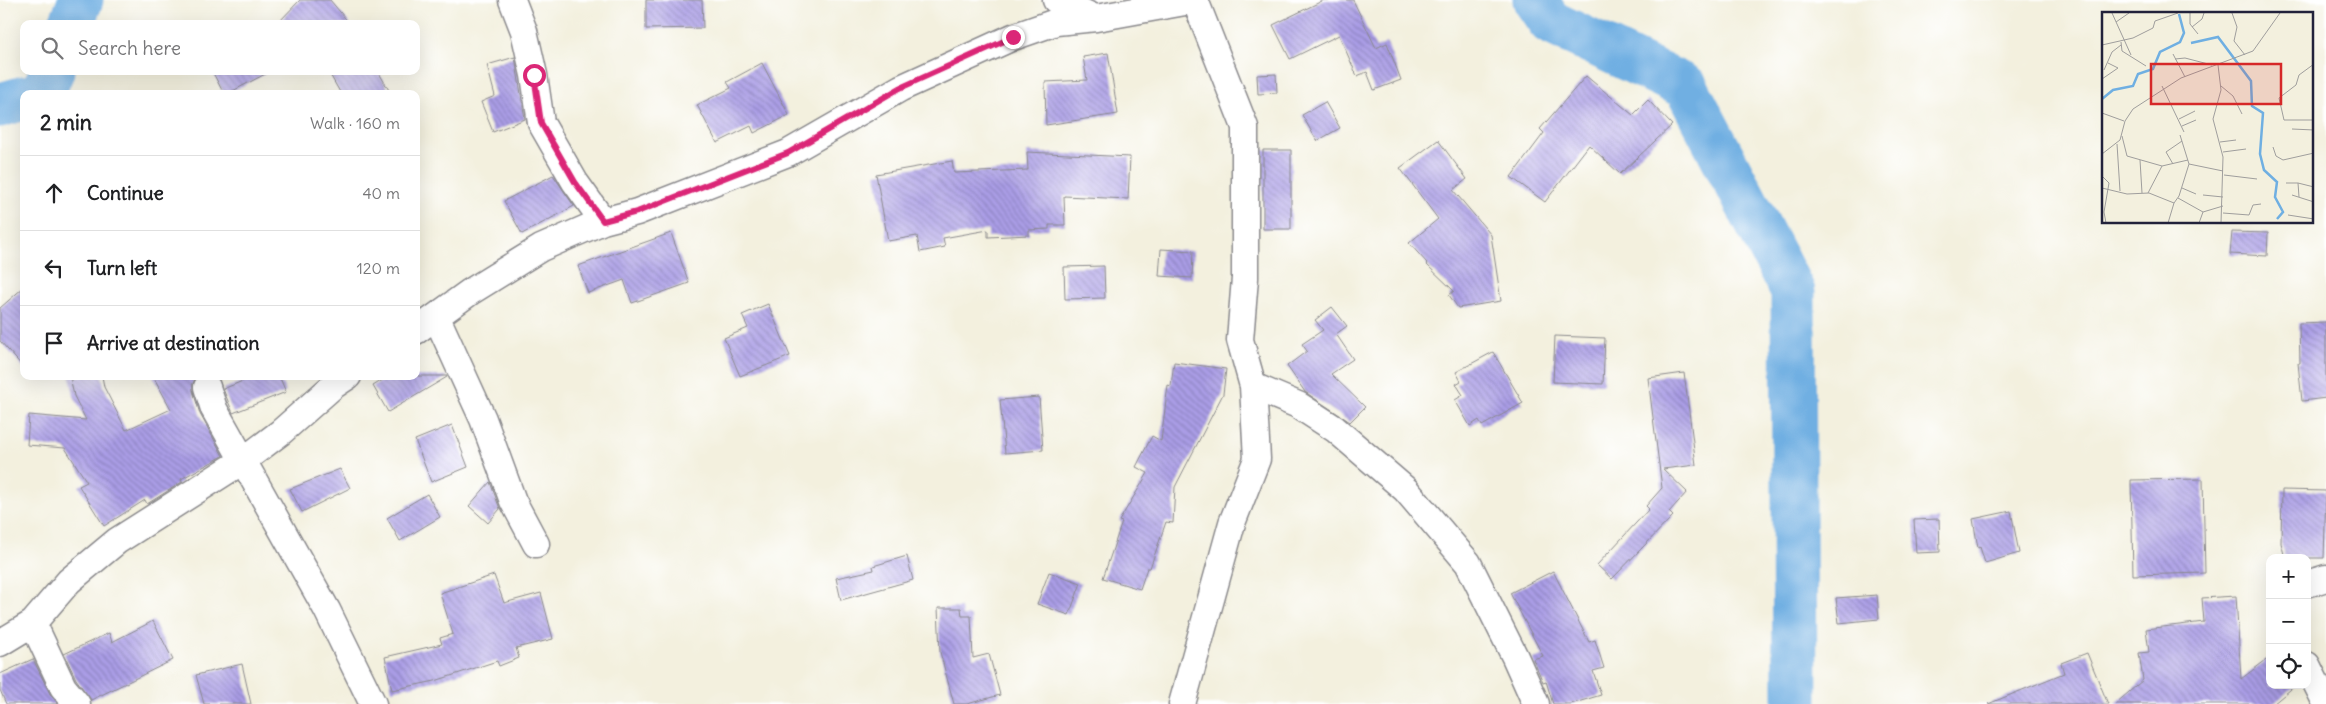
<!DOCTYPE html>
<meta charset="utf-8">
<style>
body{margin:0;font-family:Delius,sans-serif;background:#f6f6f6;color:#202124}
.controls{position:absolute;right:15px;bottom:15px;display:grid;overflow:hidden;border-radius:10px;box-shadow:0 5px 20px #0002}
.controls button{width:45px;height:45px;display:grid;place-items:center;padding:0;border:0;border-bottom:1px solid #e0e0e0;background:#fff;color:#202124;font:25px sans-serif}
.stop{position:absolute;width:15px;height:15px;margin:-11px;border:4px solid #db2777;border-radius:50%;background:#fff}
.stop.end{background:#db2777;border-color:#fff;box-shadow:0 1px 5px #0008}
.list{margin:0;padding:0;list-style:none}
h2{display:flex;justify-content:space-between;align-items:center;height:65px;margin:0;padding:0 20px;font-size:21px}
h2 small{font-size:16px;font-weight:400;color:#757577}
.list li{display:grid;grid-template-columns:32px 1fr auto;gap:15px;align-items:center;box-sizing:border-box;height:75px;padding:0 20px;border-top:1px solid #e0e0e0}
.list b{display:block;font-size:19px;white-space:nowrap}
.list em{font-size:16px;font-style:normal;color:#757577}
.icon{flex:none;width:28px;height:28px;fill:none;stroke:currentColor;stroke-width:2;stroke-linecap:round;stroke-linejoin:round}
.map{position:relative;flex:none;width:2326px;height:704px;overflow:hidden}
.search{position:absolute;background:#fff;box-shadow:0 5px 20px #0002;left:20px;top:20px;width:400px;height:55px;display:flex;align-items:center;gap:12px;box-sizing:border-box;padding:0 18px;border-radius:10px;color:#757577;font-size:19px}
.panel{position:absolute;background:#fff;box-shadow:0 5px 20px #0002;left:20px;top:90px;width:400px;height:290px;border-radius:10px}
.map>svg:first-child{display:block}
</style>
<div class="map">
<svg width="2326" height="704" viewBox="0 0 2326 704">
<defs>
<pattern id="building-back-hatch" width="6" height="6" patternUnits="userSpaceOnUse" patternTransform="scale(1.25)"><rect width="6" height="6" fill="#aa9de6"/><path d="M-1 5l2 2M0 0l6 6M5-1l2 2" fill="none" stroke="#8a80bc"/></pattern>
</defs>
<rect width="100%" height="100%" fill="#fff"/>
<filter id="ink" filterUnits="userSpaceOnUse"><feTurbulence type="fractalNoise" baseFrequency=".02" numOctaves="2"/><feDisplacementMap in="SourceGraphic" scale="10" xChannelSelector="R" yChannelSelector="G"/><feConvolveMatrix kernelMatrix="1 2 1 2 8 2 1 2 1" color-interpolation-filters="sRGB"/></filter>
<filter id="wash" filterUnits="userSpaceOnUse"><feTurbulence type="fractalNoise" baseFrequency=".0096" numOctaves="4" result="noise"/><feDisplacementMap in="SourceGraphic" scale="20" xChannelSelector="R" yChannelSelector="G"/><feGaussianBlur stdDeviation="1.12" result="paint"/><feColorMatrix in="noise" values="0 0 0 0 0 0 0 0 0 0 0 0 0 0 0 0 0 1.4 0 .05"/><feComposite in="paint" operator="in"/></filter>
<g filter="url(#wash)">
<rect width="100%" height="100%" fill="#f3f0de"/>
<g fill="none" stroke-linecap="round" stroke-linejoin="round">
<path stroke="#6fafe2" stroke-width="45" d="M 1535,0 L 1550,22 L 1686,87 L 1793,292 L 1795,704
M 71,24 L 81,0
M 37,94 L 43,92 L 52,71
M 0,105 L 24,98"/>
</g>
<g id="blocks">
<path fill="url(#building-back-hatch)" d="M 300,0 L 330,0 L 350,24 L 277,24 Z
M 646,0 L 702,0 L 703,28 L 646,29 Z
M 1324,0 L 1353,0 L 1376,48 L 1387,43 L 1401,80 L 1374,90 L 1367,72 L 1357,76 L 1339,35 L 1290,59 L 1273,25 Z
M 1108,53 L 1118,114 L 1046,125 L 1045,82 L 1087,80 L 1083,57 Z
M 515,57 L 525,119 L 493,132 L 481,102 L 495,96 L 487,65 Z
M 762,63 L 789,115 L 754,133 L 751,126 L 717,143 L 697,105 L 731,88 L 727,82 Z
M 212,71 L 271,71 L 227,94 L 224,94 Z
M 328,71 L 378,71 L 391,94 L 341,94 Z
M 1276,74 L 1277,93 L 1258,94 L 1257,75 Z
M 1586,76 L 1633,115 L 1648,100 L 1672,125 L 1620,174 L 1589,145 L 1545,202 L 1511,177 L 1544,133 L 1540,129 Z
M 1325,102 L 1340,128 L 1317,141 L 1302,115 Z
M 1438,140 L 1467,179 L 1453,190 L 1491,235 L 1501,301 L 1458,308 L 1449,295 L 1454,291 L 1426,264 L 1427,263 L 1409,243 L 1438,219 L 1400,168 Z
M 1263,150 L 1291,150 L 1291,229 L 1263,229 Z
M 1027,152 L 1130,157 L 1128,199 L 1064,196 L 1065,225 L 1049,225 L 1049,229 L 1029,230 L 1029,235 L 988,237 L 988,230 L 943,238 L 945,247 L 920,252 L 917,236 L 888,241 L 876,174 L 952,161 L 954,173 L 1028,170 Z
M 553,175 L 574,206 L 522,234 L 504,201 Z
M 2232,232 L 2268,233 L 2267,256 L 2230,254 Z
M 671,233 L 689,283 L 632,303 L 624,280 L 588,293 L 578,266 Z
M 1161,249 L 1193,251 L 1192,278 L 1159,276 Z
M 1104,266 L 1105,298 L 1065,299 L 1064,267 Z
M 24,287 L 24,368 L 0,341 L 0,308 Z
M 768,304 L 790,356 L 740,376 L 724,338 L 748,328 L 742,315 Z
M 1332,307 L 1347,326 L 1336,334 L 1353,359 L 1331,374 L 1365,407 L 1350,422 L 1305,392 L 1287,366 L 1307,351 L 1302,344 L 1323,330 L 1315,320 Z
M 2326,322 L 2326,398 L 2302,401 L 2298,363 L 2300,363 L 2299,323 Z
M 1555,336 L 1605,338 L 1603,384 L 1553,382 Z
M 1493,352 L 1523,403 L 1482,426 L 1479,420 L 1470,426 L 1455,400 L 1463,395 L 1456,384 L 1461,381 L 1456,372 Z
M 1174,362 L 1226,369 L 1223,394 L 1175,487 L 1173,523 L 1166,522 L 1150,568 L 1147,568 L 1140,589 L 1103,578 L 1122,522 L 1119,521 L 1148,473 L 1136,467 L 1152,436 L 1161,441 L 1168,385 L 1171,386 Z
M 1684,373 L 1696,465 L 1663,469 L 1687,492 L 1669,512 L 1673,516 L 1612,579 L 1597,565 L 1649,509 L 1646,506 L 1662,488 L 1648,378 Z
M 70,376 L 102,376 L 104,387 L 126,430 L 171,409 L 153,376 L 197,376 L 193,383 L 193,391 L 200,414 L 223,456 L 181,479 L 182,482 L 147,504 L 145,500 L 104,526 L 79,486 L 87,482 L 65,448 L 27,445 L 29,415 L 86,420 L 74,396 Z
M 255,376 L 279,376 L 286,392 L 233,413 L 223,389 Z
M 389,376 L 447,376 L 447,377 L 388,412 L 373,386 Z
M 1039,397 L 1043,450 L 1005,453 L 1000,400 Z
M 452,425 L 468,467 L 431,482 L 415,440 Z
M 340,469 L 350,488 L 302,512 L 290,489 Z
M 2203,479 L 2205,573 L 2133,575 L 2131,480 Z
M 490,482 L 500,509 L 488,523 L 469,506 Z
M 2282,490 L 2326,491 L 2324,558 L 2285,558 L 2281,543 Z
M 427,494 L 440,517 L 400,541 L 387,518 Z
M 2011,511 L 2019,553 L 1985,563 L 1980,547 L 1978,548 L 1973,519 Z
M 1939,519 L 1940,552 L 1916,553 L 1914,520 Z
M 907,556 L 913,580 L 841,600 L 836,578 L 874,570 L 873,566 Z
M 1553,571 L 1589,642 L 1595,640 L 1604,668 L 1593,671 L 1601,695 L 1571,704 L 1553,704 L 1546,681 L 1543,682 L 1533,659 L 1543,656 L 1510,593 Z
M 1049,572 L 1081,583 L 1069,615 L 1037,604 Z
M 494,575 L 504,603 L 541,593 L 553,639 L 516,648 L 519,658 L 499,666 L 497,661 L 435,681 L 392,690 L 385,657 L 442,644 L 440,638 L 453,634 L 440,593 Z
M 1877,595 L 1879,619 L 1839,623 L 1836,598 Z
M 2236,596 L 2241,679 L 2270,657 L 2270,685 L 2296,685 L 2273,704 L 2115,704 L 2143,680 L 2139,653 L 2149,652 L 2146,629 L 2204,622 L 2202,598 Z
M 938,608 L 961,608 L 962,616 L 971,616 L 973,658 L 989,654 L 1000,695 L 967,704 L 954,704 L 940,652 Z
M 153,621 L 173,660 L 91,700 L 76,679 L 64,654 L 109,633 L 112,642 Z
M 2087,653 L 2108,704 L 1988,704 L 2064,673 L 2061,663 Z
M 33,659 L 50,694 L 58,704 L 6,704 L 0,690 L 0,674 Z
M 242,664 L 251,704 L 204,704 L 196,675 Z"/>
</g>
</g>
<g filter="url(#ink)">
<use href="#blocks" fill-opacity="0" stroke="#8a898c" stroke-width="1"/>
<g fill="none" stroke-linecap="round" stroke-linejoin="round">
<defs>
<path id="minor" d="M 512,0 L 524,31 L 534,75 L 541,123 L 575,182 L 603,221
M 1056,0 L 1093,17
M 437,318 L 483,419 L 513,501 L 536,544
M 416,331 L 470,292 L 541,248 L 603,221 L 637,212 L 788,153 L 901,88 L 1013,37 L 1056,22 L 1096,18 L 1196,0
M 1253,386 L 1298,405 L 1335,429 L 1406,490 L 1468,563 L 1515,657 L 1536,704
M 207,387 L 214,409 L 327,610 L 373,704
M 2307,584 L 2326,578
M 33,623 L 63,687 L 77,704
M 0,643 L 33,623 L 69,581 L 117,541 L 244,460 L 281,432 L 333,386 L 348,376
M 2307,665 L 2326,703
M 1182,704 L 1232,523 L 1257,459 L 1253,386 L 1240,340 L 1245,278 L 1245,127 L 1195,0"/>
</defs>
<use href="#minor" stroke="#8a898c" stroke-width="29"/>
<use href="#minor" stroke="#fff" stroke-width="26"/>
</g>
</g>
<g fill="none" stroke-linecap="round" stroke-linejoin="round" filter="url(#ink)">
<path stroke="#db2777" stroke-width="6" d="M 534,75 L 541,123 L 575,182 L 603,221 L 637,212 L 788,153 L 900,88 L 1013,37"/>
</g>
<g transform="translate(2102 12)">
<rect width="211" height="211" fill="#f3f0de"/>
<path fill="none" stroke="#6fafe2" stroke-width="2.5" d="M 89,31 L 116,25 L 149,69 L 150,94 L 161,101 L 158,142 L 162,158 L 175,170 L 173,185 L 181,200 L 175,207M 0,87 L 11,78 L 31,74 L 36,62 L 51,57 L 58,40 L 78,30 L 82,21 L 77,2"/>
<path fill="none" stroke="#9f9e9d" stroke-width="1" d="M 10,1 L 29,43M 88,1 L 88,12 L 96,22M 130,1 L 135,15 L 132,29 L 143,43M 14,10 L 27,1M 90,15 L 100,7 L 102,1M 19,30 L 20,39 L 44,54M 0,33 L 31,26 L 51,16 L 53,9 L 76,1M 71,42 L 83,65M 73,47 L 83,46 L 110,53M 212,52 L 197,63 L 194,73 L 177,86 L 182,108 L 212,108M 116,53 L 119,78 L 111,107 L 121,145 L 119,211M 2,58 L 10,40 L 19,33M 0,67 L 16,56 L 6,51M 60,74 L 82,120M 119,74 L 131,84 L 140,102M 0,101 L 22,109M 77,107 L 93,99M 80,114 L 94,108M 190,117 L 212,118M 78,123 L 87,152 L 121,159M 20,124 L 25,144 L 60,154M 118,130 L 134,128M 15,132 L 18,179M 171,135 L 174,144 L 181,148 L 212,141M 121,140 L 144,137M 0,142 L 18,128 L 23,109 L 31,97 L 79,66 L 151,39 L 178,1M 38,148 L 40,181M 71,152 L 64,140 L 80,129M 122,163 L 155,167M 0,164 L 7,171 L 2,200 L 4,211M 184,171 L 196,171 L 197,185M 196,171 L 212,175M 0,176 L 25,182 L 47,181 L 72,191 L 77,184 L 87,152M 80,176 L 94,182M 46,181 L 60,154 L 86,148M 101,183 L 121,185M 190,183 L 212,190M 76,186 L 101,200M 121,201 L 147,203 L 151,193 L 159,192M 186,203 L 212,207M 66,211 L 72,191M 97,211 L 101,200 L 121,194"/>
<path fill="#d62828" fill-opacity="0.15" stroke="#d62828" stroke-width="2.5" d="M 49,52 L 179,52 L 179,92 L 49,92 Z"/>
<rect width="211" height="211" fill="none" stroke="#22223b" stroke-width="2.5"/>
</g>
</svg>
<div class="controls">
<button>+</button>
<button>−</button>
<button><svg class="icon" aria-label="locate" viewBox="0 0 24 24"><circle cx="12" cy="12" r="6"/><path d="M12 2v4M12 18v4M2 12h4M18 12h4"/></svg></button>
</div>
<div class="stop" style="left:534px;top:75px"></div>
<div class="stop end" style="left:1013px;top:37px"></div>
<div class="search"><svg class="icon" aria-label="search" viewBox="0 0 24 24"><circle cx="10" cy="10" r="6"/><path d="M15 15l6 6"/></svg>Search here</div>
<section class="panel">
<h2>2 min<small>Walk · 160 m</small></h2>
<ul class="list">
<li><svg class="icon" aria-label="ahead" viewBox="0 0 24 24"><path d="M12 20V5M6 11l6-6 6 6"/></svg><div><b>Continue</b></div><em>40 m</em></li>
<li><svg class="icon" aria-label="left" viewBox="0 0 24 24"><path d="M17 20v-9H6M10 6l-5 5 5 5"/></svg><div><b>Turn left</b></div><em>120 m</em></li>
<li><svg class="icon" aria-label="arrive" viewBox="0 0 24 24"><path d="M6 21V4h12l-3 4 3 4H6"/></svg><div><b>Arrive at destination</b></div></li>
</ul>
</section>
</div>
